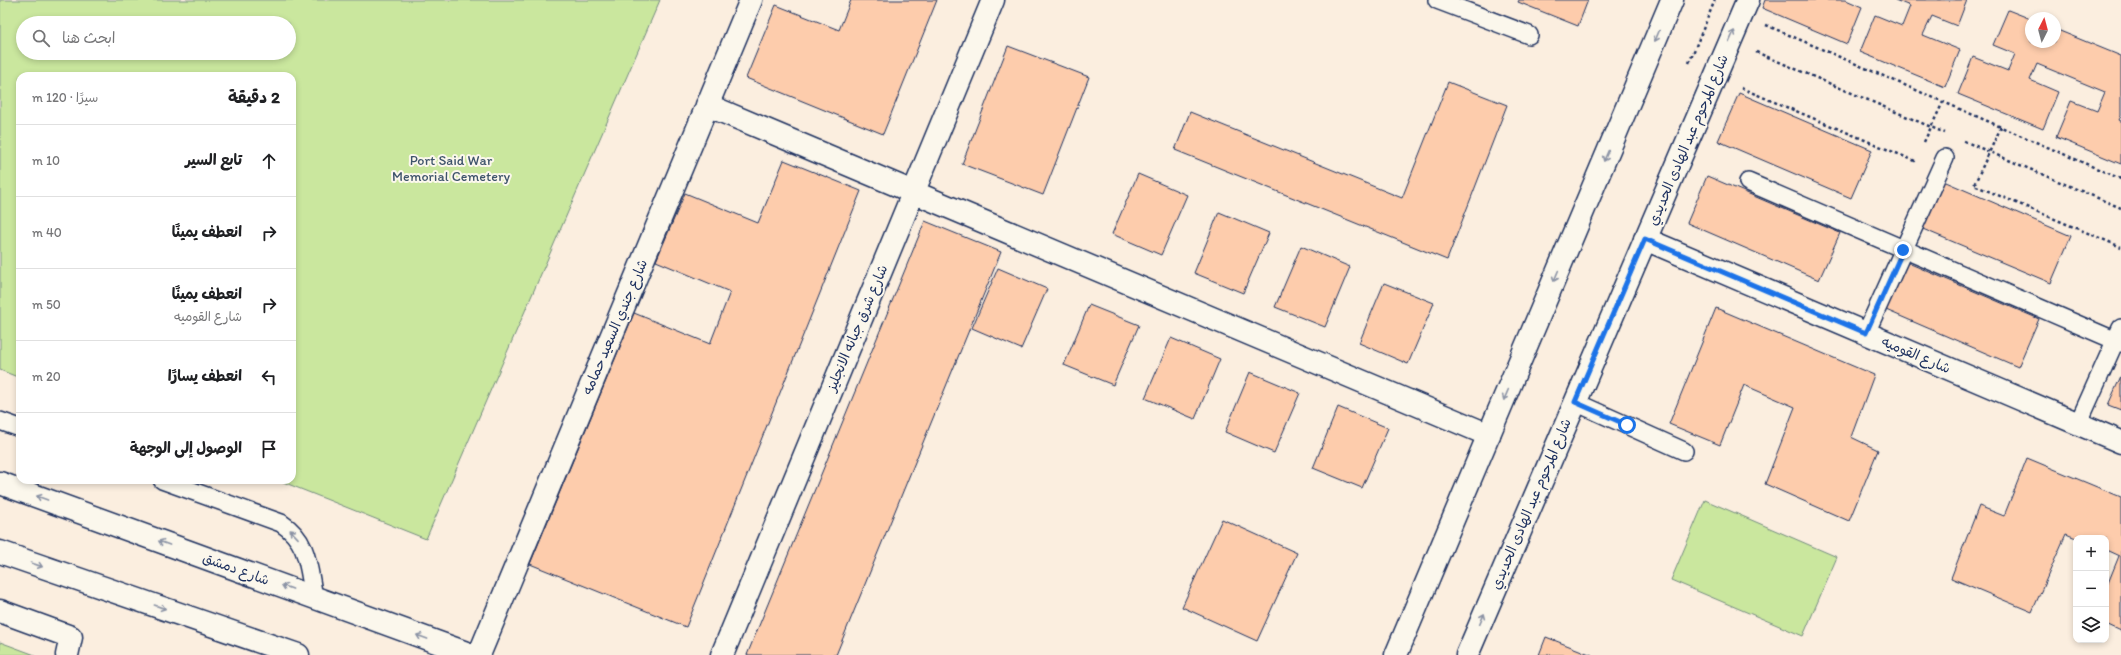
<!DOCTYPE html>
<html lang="ar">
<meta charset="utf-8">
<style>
body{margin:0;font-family:Itim,"Playpen Sans Arabic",sans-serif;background:#f6f6f6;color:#202124;direction:rtl}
.controls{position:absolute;right:12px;bottom:12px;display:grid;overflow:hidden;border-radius:8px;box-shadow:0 2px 6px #0003}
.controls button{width:36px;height:36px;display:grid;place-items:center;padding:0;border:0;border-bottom:1px solid #e0e0e0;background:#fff;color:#202124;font:20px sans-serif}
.compass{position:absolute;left:2025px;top:12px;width:36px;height:36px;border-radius:50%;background:#fff;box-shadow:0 2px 6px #0003;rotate:6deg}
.stop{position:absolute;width:12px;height:12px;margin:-9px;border:3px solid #1a73e8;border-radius:50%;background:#fff}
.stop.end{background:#1a73e8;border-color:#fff;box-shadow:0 1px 4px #0008}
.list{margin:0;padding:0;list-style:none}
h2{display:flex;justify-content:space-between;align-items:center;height:52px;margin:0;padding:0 16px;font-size:17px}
h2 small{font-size:13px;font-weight:400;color:#757577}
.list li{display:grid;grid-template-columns:26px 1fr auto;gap:12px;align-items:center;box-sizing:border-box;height:72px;padding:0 16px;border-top:1px solid #e0e0e0}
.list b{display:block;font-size:15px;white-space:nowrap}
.list p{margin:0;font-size:13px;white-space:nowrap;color:#757577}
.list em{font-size:13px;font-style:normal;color:#757577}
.icon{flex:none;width:22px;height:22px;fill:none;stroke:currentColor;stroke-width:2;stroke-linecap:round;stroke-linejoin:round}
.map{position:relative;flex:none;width:2121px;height:655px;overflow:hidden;direction:ltr}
.search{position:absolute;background:#fff;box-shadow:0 2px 6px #0003;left:16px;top:16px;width:280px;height:44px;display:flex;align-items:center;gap:10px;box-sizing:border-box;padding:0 14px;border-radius:22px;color:#757577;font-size:15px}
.panel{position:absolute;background:#fff;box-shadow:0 2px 6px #0003;left:16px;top:72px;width:280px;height:412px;border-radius:12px;direction:rtl}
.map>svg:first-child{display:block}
</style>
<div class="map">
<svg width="2121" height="655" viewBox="0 0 2121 655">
<rect width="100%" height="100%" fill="#fbeedf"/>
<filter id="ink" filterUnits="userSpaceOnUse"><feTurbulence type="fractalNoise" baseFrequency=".025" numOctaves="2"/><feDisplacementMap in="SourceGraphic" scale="8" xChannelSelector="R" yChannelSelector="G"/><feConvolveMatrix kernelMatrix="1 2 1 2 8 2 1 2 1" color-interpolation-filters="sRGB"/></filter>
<g filter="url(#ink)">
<path fill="#cae79e" stroke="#728b7e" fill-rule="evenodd" d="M 0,0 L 660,0 L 426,539 L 278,480 L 292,480 L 292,76 L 20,76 L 20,378 L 0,370 ZM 23,23 L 289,23 L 289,53 L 23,53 Z
M 1705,500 L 1837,557 L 1803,636 L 1671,580 Z
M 0,642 L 35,655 L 0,655 Z"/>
<path fill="#fdccac" stroke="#1b2f5e" d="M 851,0 L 937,0 L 883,134 L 746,78 L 776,5 L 839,30 Z
M 1519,0 L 1588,0 L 1578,26 L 1518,2 Z
M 1765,0 L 1846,0 L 1862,7 L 1847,44 L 1762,8 Z
M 1895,0 L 1967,0 L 1957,26 L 1932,16 L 1923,35 L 1960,50 L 1945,87 L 1860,52 L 1875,15 L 1902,26 L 1910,6 Z
M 2008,10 L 2031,19 L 2031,42 L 2055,42 L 2055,29 L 2121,56 L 2121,116 L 2119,120 L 2121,121 L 2121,164 L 2056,137 L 2071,101 L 2097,111 L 2105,92 L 2037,64 L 2030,80 L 2058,92 L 2043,129 L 1958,94 L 1973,57 L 2008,71 L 2015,54 L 1993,45 Z
M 1008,46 L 1089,77 L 1043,195 L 962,164 Z
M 1448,82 L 1507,105 L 1447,260 L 1175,150 L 1190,112 L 1402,198 Z
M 1739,93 L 1872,150 L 1851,198 L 1718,141 Z
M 784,160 L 861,191 L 686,627 L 530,564 L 634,313 L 710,344 L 730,292 L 656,261 L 685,193 L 758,223 Z
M 1138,174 L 1187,195 L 1161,255 L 1112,234 Z
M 1707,176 L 1840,233 L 1819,280 L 1687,223 Z
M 1939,179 L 2071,236 L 2051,283 L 1918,227 Z
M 1219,212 L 1269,233 L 1243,293 L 1194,273 Z
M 925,221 L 1001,252 L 836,655 L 747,655 Z
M 1301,246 L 1350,267 L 1325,327 L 1275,307 Z
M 1906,262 L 2039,319 L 2018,367 L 1886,310 Z
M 998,268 L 1047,289 L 1021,349 L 972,328 Z
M 1384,283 L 1434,303 L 1408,364 L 1359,343 Z
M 1089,305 L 1139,325 L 1113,385 L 1064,365 Z
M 1716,308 L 1874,375 L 1851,437 L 1878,450 L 1849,521 L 1765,484 L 1795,407 L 1744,385 L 1720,445 L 1669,424 Z
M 1171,338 L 1220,359 L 1195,419 L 1145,398 Z
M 1250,372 L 1300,393 L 1274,453 L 1225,432 Z
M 2121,376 L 2121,410 L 2108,405 Z
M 1338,407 L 1388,428 L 1362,488 L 1313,468 Z
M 2027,458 L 2121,497 L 2121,631 L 2106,624 L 2106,588 L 2119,556 L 2106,550 L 2106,538 L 2076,538 L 2066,534 L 2032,612 L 1951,578 L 1979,506 L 2004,516 Z
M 1222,519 L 1297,553 L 1257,641 L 1182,607 Z
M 1546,637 L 1592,655 L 1539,655 Z"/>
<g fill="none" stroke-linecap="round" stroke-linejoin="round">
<defs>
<path id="service" d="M 1437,0 L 1529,35
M 1748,182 L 2121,343
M 1866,333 L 1945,158
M 1575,402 L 1684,451
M 0,421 L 20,428
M 2078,424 L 2121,328
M 162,480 L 281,523 C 309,541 308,567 314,597"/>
<path id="minor" d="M 707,105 L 1489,435
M 1645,239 L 2121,442
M 0,611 L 71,637 L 67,655
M 479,655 L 751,0
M 722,655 L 993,0"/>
<path id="tertiary" d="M 0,483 L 472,655
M 0,552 L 298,655
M 1396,655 L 1672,0
M 1467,655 L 1748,0"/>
</defs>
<use href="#service" stroke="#1b2f5e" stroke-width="20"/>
<use href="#minor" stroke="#1b2f5e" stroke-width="25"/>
<use href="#tertiary" stroke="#1b2f5e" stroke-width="25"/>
<path stroke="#1b2f5e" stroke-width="2.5" stroke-dasharray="3 3" stroke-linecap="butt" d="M 1766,25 L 2121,179
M 1756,52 L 1945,133
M 1689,63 L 1715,0
M 1741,88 L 1915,161 L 1916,159
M 2001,127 L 1974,185 L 2121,247
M 1964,141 L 2121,208
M 1924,142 L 1943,102"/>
<use href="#service" stroke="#fbf7ec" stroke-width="17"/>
<use href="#minor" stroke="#fbf7ec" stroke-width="22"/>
<use href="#tertiary" stroke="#fbf7ec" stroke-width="22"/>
</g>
<defs><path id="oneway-shaft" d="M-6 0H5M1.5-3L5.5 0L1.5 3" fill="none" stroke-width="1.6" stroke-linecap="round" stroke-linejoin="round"/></defs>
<g stroke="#8b93a5">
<use href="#oneway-shaft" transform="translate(1657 36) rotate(113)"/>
<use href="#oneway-shaft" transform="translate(1732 36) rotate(-66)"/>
<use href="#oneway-shaft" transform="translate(1606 156) rotate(113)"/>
<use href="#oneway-shaft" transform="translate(1556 276) rotate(113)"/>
<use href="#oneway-shaft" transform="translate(1506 395) rotate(113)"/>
<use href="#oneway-shaft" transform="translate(42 498) rotate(-160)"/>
<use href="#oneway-shaft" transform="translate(294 534) rotate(-133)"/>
<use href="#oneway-shaft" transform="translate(164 543) rotate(-160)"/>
<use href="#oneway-shaft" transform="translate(37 565) rotate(19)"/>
<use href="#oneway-shaft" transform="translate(287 587) rotate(-160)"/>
<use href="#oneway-shaft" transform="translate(160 607) rotate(19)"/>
<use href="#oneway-shaft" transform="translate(1482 619) rotate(-67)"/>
<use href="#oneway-shaft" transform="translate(422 637) rotate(-160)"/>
</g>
</g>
<g fill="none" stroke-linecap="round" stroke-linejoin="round" filter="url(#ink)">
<path stroke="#1a73e8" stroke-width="5" d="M 1627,425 L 1575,402 L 1645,239 L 1866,333 L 1903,250"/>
</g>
<g text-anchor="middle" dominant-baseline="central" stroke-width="4" stroke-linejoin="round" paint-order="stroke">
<g font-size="14" fill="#1b2f5e" stroke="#fbf7ec">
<text transform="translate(1688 140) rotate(-67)">شارع المرحوم عبد الهادى الحديدي</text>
<text transform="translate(615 327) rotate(-67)">شارع جندي السعيد حمامه</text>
<text transform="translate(857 328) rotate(-67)">شارع شرق جبانه الانجليز</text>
<text transform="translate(1916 355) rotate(23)">شارع القوميه</text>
<text transform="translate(1531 504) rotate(-67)">شارع المرحوم عبد الهادى الحديدي</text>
<text transform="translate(236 569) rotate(20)">شارع دمشق</text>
</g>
<g font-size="14" fill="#3e546b" stroke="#fbf7ec">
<text x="451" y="160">Port Said War<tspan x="451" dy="16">Memorial Cemetery</tspan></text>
</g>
</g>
</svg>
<div class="controls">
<button>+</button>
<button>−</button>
<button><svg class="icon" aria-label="layers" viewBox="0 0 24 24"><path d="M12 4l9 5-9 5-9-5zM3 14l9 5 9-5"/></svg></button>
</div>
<svg class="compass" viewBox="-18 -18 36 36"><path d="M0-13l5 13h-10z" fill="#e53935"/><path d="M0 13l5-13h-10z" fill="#757577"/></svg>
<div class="stop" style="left:1627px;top:425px"></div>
<div class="stop end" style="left:1903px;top:250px"></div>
<div class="search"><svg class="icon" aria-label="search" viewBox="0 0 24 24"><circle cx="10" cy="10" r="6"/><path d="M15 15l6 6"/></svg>ابحث هنا</div>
<section class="panel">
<h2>2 دقيقة<small>سيرًا · 120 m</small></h2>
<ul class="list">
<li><svg class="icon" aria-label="ahead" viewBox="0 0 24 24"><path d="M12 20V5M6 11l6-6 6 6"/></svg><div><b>تابع السير</b></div><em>10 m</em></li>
<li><svg class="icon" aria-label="right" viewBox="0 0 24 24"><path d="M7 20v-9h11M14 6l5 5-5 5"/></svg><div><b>انعطف يمينًا</b></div><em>40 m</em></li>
<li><svg class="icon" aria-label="right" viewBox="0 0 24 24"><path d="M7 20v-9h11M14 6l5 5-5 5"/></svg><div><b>انعطف يمينًا</b><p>شارع القوميه</p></div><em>50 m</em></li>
<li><svg class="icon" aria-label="left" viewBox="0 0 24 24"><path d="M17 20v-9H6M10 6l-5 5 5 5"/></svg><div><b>انعطف يسارًا</b></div><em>20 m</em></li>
<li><svg class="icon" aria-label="arrive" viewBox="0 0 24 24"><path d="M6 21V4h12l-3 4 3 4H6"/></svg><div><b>الوصول إلى الوجهة</b></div></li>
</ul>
</section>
</div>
